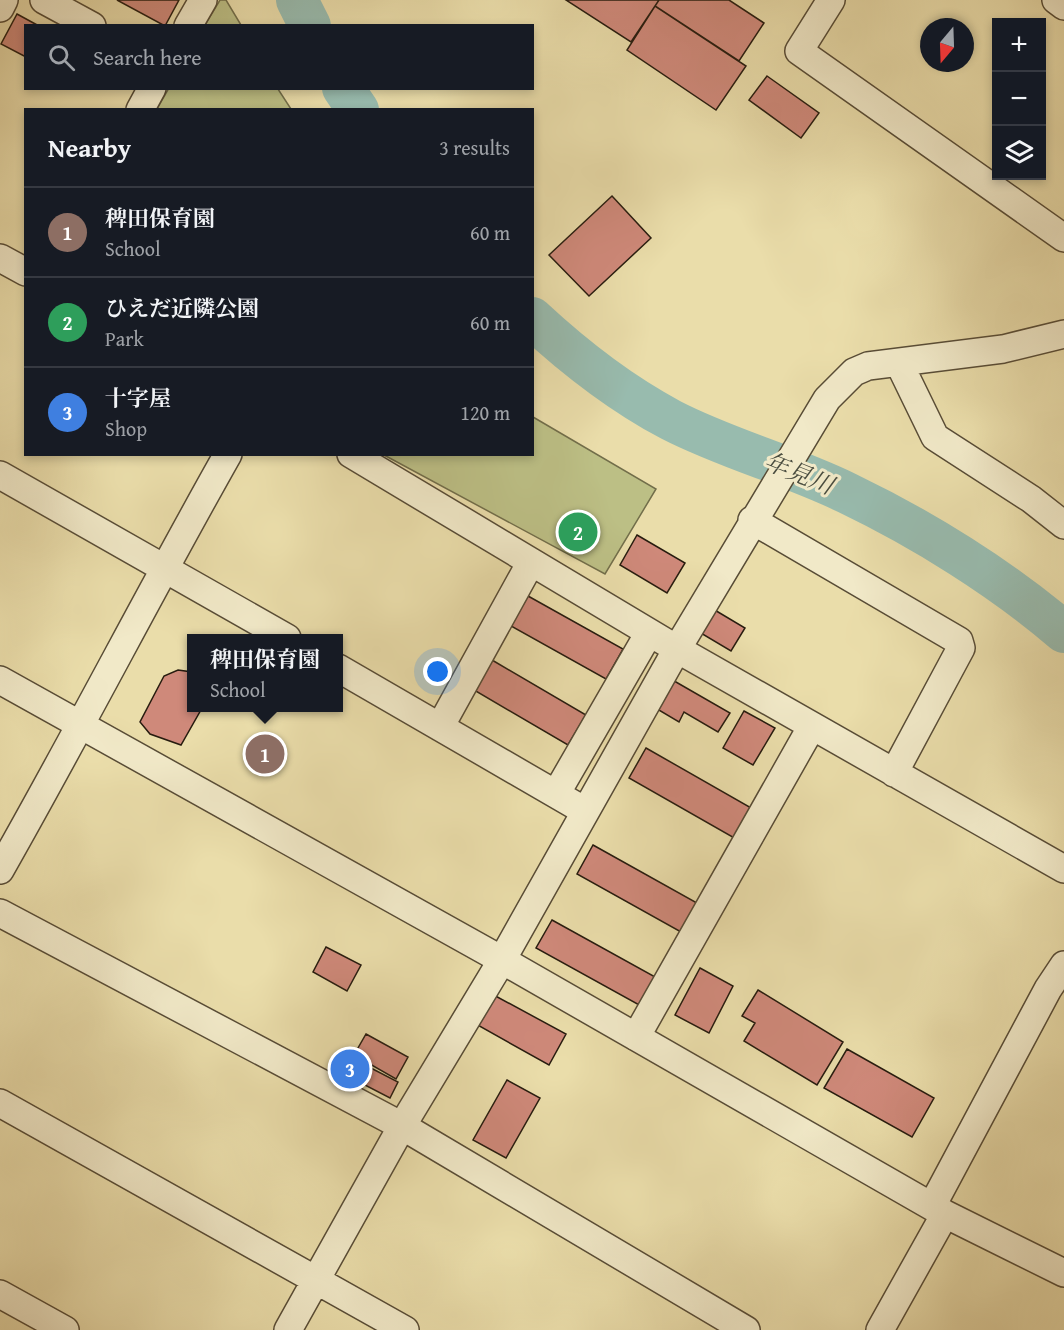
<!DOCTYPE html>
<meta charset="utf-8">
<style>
body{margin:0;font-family:"Gentium Book Plus","Noto Serif JP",serif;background:#20242c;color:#f1f3f6}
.controls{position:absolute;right:18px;top:18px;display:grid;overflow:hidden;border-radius:0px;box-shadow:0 3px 9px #0003}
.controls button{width:54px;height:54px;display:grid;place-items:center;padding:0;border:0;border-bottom:2px solid #363941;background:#171b24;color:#f1f3f6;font:30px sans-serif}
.compass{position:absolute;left:920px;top:18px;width:54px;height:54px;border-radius:50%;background:#171b24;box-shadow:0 3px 9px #0003;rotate:199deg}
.you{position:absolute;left:438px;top:672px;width:21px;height:21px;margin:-15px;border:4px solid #fff;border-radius:50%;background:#1a73e8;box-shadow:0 0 0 9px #1a73e833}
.badge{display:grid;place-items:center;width:39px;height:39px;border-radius:50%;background:#0b8043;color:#fff;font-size:20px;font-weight:700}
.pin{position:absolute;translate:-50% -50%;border:3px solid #fff;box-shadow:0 2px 6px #0006}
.popup{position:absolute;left:187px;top:634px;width:156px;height:78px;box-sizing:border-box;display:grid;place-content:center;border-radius:0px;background:#171b24;filter:drop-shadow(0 2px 4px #0005);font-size:20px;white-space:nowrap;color:#9ea1a6}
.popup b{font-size:22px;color:#f1f3f6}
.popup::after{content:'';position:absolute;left:50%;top:100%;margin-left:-12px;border:12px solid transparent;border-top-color:#171b24}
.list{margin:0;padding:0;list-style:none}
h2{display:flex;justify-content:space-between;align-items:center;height:78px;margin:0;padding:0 24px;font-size:26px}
h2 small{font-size:20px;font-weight:400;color:#9ea1a6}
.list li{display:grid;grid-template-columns:39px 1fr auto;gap:18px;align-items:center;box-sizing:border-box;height:90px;padding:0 24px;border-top:2px solid #363941}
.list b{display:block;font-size:22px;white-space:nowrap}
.list p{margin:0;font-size:20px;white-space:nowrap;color:#9ea1a6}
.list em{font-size:20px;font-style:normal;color:#9ea1a6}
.icon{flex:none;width:33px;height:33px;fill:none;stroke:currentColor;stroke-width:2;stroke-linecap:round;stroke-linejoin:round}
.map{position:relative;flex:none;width:1064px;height:1330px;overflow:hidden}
.search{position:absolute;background:#171b24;box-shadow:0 3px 9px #0003;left:24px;top:24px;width:510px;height:66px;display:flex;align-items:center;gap:15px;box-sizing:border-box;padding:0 21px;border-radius:0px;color:#9ea1a6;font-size:22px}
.panel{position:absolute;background:#171b24;box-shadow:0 3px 9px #0003;left:24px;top:108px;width:510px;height:348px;border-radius:0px}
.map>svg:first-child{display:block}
</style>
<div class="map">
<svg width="1064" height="1330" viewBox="0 0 1064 1330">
<rect width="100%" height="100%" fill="#eaddaa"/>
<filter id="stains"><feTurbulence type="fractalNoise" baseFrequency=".00333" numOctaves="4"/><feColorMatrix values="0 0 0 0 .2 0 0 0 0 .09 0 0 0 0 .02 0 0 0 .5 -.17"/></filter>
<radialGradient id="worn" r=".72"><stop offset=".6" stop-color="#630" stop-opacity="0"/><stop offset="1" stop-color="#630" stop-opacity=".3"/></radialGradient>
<path fill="#bcbf85" stroke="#726e4a" stroke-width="1.5" d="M 220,0 L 226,0 L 241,25 L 205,25 Z
M 169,88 L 278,89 L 291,109 L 157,109 Z
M 533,417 L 656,489 L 605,574 L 384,455 L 532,454 Z"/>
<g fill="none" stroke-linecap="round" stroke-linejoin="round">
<path stroke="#98bbae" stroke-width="42" d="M 297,0 L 310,26
M 343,88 L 358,110
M 532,318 C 574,357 620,393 671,420 C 727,449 790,465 847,493 C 922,529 1001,578 1064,632"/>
</g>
<path fill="#cf897a" stroke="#271c0f" stroke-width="1.5" d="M 117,0 L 179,0 L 165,26 Z
M 566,0 L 659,0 L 631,42 Z
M 659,0 L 729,0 L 764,23 L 739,61 L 655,6 Z
M 655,6 L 746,66 L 716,110 L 627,50 Z
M 17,14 L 39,26 L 26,26 L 26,57 L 1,44 Z
M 767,76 L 819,113 L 801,138 L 749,100 Z
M 612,196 L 651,238 L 589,296 L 549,255 Z
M 637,535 L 685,563 L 667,593 L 620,565 Z
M 528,596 L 623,649 L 606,679 L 511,626 Z
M 708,606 L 745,628 L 731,651 L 694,629 Z
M 492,660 L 586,715 L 568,745 L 474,690 Z
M 178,670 L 192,672 L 192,708 L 202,708 L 181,745 L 150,734 L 140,722 L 164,676 Z
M 669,678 L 730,713 L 718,732 L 684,712 L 679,722 L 652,706 Z
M 744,711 L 775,728 L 753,765 L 723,748 Z
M 646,748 L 753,809 L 736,839 L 629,778 Z
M 593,845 L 697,903 L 681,932 L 577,874 Z
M 552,920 L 657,978 L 641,1006 L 536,948 Z
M 326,947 L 361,965 L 347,991 L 313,972 Z
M 700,968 L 733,986 L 709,1033 L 675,1015 Z
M 758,990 L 843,1042 L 817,1085 L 744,1041 L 755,1023 L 742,1016 Z
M 490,993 L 566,1034 L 549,1065 L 474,1023 Z
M 366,1034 L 408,1057 L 396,1079 L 354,1055 Z
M 847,1049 L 934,1098 L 912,1137 L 824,1088 Z
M 367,1066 L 398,1082 L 390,1098 L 359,1082 Z
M 507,1080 L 540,1098 L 506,1158 L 473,1140 Z"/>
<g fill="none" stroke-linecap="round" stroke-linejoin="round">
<defs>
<path id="street" d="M 44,0 L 92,26
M 831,0 L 799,51 L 1064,238
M 1056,0 L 1064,6
M 0,8 L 4,0
M 188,26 L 203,0
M 140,110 L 152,88
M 0,258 L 26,272
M 899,363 L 935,437 L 1031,499 L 1064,525
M 351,454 L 677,649 L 1064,869
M 0,475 L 287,638
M 752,520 L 959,641 L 961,648 L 894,773
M 338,668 L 585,811
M 0,680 L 502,960 L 945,1214 L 1064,1273
M 440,727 L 531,562
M 556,794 L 649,633
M 0,870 C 78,733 150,592 228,454
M 0,913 L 402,1126 L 746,1330
M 636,1037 L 812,726
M 0,1103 L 405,1330
M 932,1206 L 1048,989 L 1064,965
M 0,1294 L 65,1330
M 288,1330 L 402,1126 L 502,960 L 677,649 L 827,399 L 854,372 L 868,366 L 1003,349 L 1064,334
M 880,1330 L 945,1214"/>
</defs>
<use href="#street" stroke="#584c36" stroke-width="30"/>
<use href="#street" stroke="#f1e9c8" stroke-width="27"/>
</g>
<g text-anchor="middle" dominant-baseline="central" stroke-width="6" stroke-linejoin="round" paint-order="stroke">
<g font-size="24" font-style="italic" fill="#494c3f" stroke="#f1e9c8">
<text transform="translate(799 473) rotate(22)">年見川</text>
</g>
</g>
<rect width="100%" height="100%" filter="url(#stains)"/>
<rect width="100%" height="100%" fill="url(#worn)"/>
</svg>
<div class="controls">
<button>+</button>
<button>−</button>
<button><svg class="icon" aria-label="layers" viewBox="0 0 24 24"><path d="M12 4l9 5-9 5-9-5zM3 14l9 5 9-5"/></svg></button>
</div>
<svg class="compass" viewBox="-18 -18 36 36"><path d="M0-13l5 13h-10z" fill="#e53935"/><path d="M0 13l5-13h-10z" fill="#9ea1a6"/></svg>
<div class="you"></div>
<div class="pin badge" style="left:265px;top:754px;background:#8d6e63">1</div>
<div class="popup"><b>稗田保育園</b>School</div>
<div class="pin badge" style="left:578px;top:532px;background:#2e9e5b">2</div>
<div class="pin badge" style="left:350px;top:1069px;background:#3f7fe0">3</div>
<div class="search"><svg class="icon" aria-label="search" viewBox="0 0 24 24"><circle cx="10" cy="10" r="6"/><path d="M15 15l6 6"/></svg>Search here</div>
<section class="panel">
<h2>Nearby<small>3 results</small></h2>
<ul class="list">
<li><span class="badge" style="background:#8d6e63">1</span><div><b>稗田保育園</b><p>School</p></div><em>60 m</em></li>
<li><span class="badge" style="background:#2e9e5b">2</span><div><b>ひえだ近隣公園</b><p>Park</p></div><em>60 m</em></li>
<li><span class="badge" style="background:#3f7fe0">3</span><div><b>十字屋</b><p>Shop</p></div><em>120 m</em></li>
</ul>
</section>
</div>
